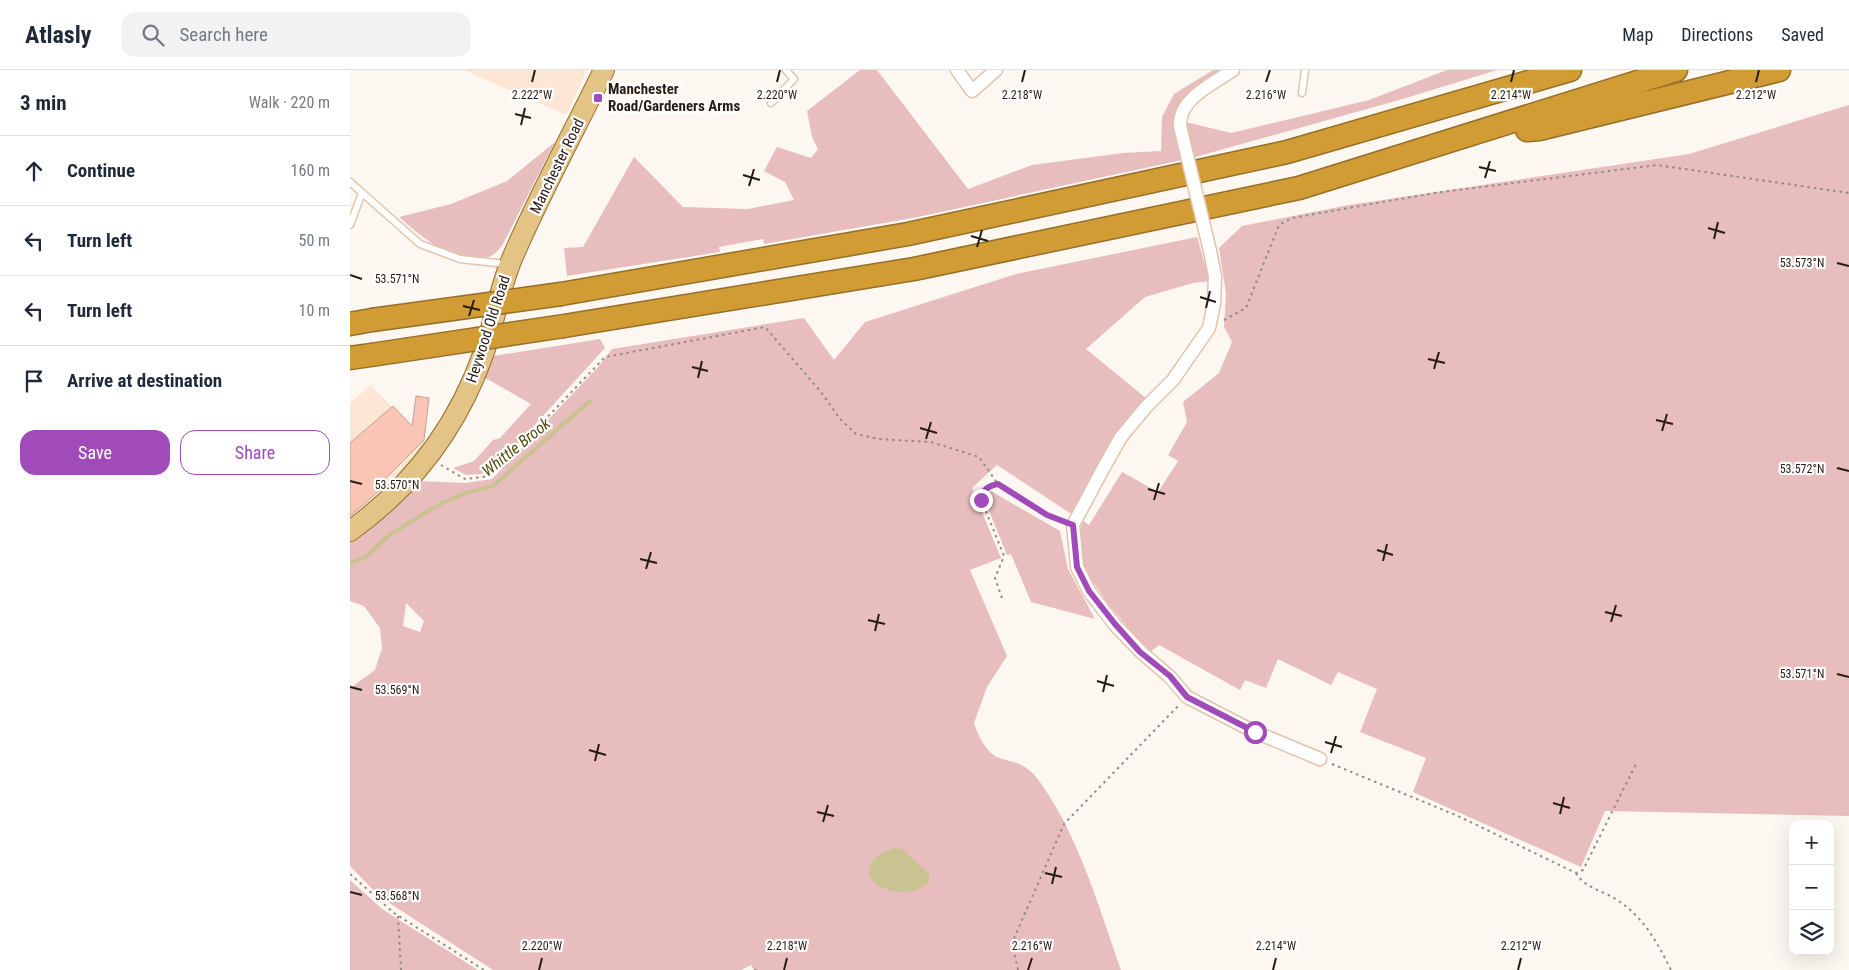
<!DOCTYPE html>
<meta charset="utf-8">
<style>
body{margin:0;font-family:"Roboto Condensed",sans-serif;background:#f2f2f3;color:#1f2937}
.controls{position:absolute;right:15px;bottom:15px;display:grid;overflow:hidden;border-radius:10px;box-shadow:0 5px 20px #0002}
.controls button{width:45px;height:45px;display:grid;place-items:center;padding:0;border:0;border-bottom:1px solid #e0e1e3;background:#fff;color:#1f2937;font:25px sans-serif}
.stop{position:absolute;width:15px;height:15px;margin:-11px;border:4px solid #a04bb9;border-radius:50%;background:#fff}
.stop.end{background:#a04bb9;border-color:#fff;box-shadow:0 1px 5px #0008}
.list{margin:0;padding:0;list-style:none}
h2{display:flex;justify-content:space-between;align-items:center;height:65px;margin:0;padding:0 20px;font-size:21px}
h2 small{font-size:16px;font-weight:400;color:#747a83}
.list li{display:grid;grid-template-columns:32px 1fr auto;gap:15px;align-items:center;box-sizing:border-box;height:70px;padding:0 20px;border-top:1px solid #e0e1e3}
.list b{display:block;font-size:19px;white-space:nowrap}
.list em{font-size:16px;font-style:normal;color:#747a83}
.actions{display:flex;gap:10px;padding:15px 20px}
.actions a{flex:1;padding:11px 0;border:1px solid #a04bb9;border-radius:15px;text-align:center;font-size:18px;color:#a04bb9}
.actions .main{background:#a04bb9;color:#fff}
.icon{flex:none;width:28px;height:28px;fill:none;stroke:currentColor;stroke-width:2;stroke-linecap:round;stroke-linejoin:round}
.map{position:relative;flex:none;width:1499px;height:900px;overflow:hidden}
header{display:flex;align-items:center;gap:30px;box-sizing:border-box;height:70px;padding:0 25px;background:#fff;border-bottom:1px solid #e0e1e3}
header strong{font-size:24px}
nav{display:flex;gap:28px;margin-inline-start:auto;font-size:18px}
.search{width:350px;height:45px;background:#f2f2f3;display:flex;align-items:center;gap:12px;box-sizing:border-box;padding:0 18px;border-radius:15px;color:#747a83;font-size:19px}
main{display:flex}
aside{flex:1;background:#fff}
.map>svg:first-child{display:block}
</style>
<header>
<strong>Atlasly</strong>
<div class="search"><svg class="icon" aria-label="search" viewBox="0 0 24 24"><circle cx="10" cy="10" r="6"/><path d="M15 15l6 6"/></svg>Search here</div>
<nav><a>Map</a><a>Directions</a><a>Saved</a></nav>
</header>
<main>
<aside>
<h2>3 min<small>Walk · 220 m</small></h2>
<ul class="list">
<li><svg class="icon" aria-label="ahead" viewBox="0 0 24 24"><path d="M12 20V5M6 11l6-6 6 6"/></svg><div><b>Continue</b></div><em>160 m</em></li>
<li><svg class="icon" aria-label="left" viewBox="0 0 24 24"><path d="M17 20v-9H6M10 6l-5 5 5 5"/></svg><div><b>Turn left</b></div><em>50 m</em></li>
<li><svg class="icon" aria-label="left" viewBox="0 0 24 24"><path d="M17 20v-9H6M10 6l-5 5 5 5"/></svg><div><b>Turn left</b></div><em>10 m</em></li>
<li><svg class="icon" aria-label="arrive" viewBox="0 0 24 24"><path d="M6 21V4h12l-3 4 3 4H6"/></svg><div><b>Arrive at destination</b></div></li>
</ul>
<div class="actions"><a class="main">Save</a><a>Share</a></div>
</aside>
<div class="map">
<svg width="1499" height="900" viewBox="0 0 1499 900">
<rect width="100%" height="100%" fill="#fdf7f2"/>
<path fill="#fde6d4" d="M 114,0 L 237,0 L 216,45 Z
M 21,315 L 78,375 L 0,450 L 0,333 Z"/>
<path fill="#e8bdbd" fill-rule="evenodd" d="M 510,0 L 527,0 L 618,119 L 682,95 L 773,83 L 811,81 L 812,47 L 824,24 L 863,0 L 873,0 L 836,28 L 832,90 L 568,147 L 414,174 L 413,169 L 369,177 L 370,182 L 217,206 L 214,178 L 233,177 L 284,87 L 333,137 L 398,139 L 444,130 L 435,112 L 414,101 L 427,77 L 461,88 L 468,79 L 462,67 L 457,41 Z
M 1097,0 L 1147,0 L 1056,28 L 842,88 L 834,55 L 836,52 L 881,63 L 1019,30 Z
M 1499,35 L 1499,746 L 1255,741 L 1231,797 L 1063,722 L 1076,688 L 1010,662 L 1027,619 L 988,602 L 981,615 L 928,589 L 916,618 L 895,610 L 890,620 L 809,575 L 799,583 L 759,535 L 735,501 L 730,470 L 732,450 L 739,455 L 772,402 L 808,422 L 828,391 L 818,385 L 837,352 L 833,332 L 869,303 L 882,272 L 874,257 L 876,224 L 869,178 L 892,156 L 999,135 L 1339,84 Z
M 205,72 L 152,176 C 149,179 145,184 141,186 C 109,201 70,165 49,147 L 101,134 L 157,111 Z
M 847,167 L 860,211 L 843,213 L 795,227 L 736,279 L 797,329 L 723,445 L 647,395 L 622,418 L 651,488 L 620,500 L 657,586 L 637,617 L 624,653 C 628,665 636,682 647,687 C 655,691 665,691 673,696 C 684,702 691,713 698,724 C 732,777 750,841 771,900 L 404,900 L 401,895 L 391,900 L 143,900 L 30,827 L 0,796 L 0,615 L 3,616 L 25,600 L 32,578 L 30,558 L 14,536 L 0,531 L 0,472 L 15,462 L 69,411 L 115,413 L 142,409 L 249,296 L 262,279 L 454,248 L 484,290 L 515,252 L 666,204 ZM 56,533 L 74,551 L 70,562 L 53,556 Z
M 250,269 L 255,278 L 141,403 L 116,405 L 103,398 L 124,391 L 143,370 L 150,368 L 181,334 L 132,306 L 137,287 Z
M 641,421 L 710,461 L 718,499 L 745,549 L 681,532 L 661,484 L 657,485 L 635,431 L 637,425 Z
M 0,810 L 32,839 L 128,900 L 0,900 Z"/>
<path fill="#c9c291" d="M 545,778 L 552,779 L 579,804 L 579,812 C 558,833 506,817 522,792 C 527,785 537,781 545,778 Z"/>
<g fill="none" stroke-linecap="round" stroke-linejoin="round">
<path stroke="#c9c291" stroke-width="4" d="M 0,493 L 16,487 L 39,465 L 92,433 L 116,423 L 143,416 L 240,331"/>
</g>
<path fill="#fac5b4" stroke="#c49f93" d="M 66,326 L 79,328 L 74,370 L 27,417 L 30,420 L 0,446 L 0,373 L 43,336 L 62,356 Z"/>
<g fill="none" stroke-linecap="round" stroke-linejoin="round">
<defs>
<path id="service" d="M 952,23 L 955,0
M 421,33 L 444,9 L 436,0
M 0,112 L 70,174 L 110,189 L 156,194
M 0,155 L 12,123"/>
<path id="minor" d="M 607,0 L 622,21 L 646,0
M 830,56 C 828,29 864,13 883,0
M 860,181 L 865,206 L 864,233 L 859,258 L 823,310 L 796,337 L 771,367 L 754,397 L 723,455 L 727,497 L 739,521 L 765,555 L 791,582 L 820,607 L 837,627 L 905,662 L 970,689"/>
<path id="primary" d="M 0,461 C 63,416 108,356 134,282 C 145,250 150,215 164,184 C 191,122 224,61 254,0"/>
<path id="motorway" d="M 1177,60 L 1189,59 L 1429,0
M 211,224 L 558,164 L 937,82 L 1220,0
M 0,254 L 22,250
M 214,256 L 564,199 L 949,118 L 1326,0
M 0,288 L 21,285"/>
</defs>
<use href="#service" stroke="#e2c3ac" stroke-width="9"/>
<use href="#minor" stroke="#e2c3ac" stroke-width="15"/>
<use href="#primary" stroke="#966f29" stroke-width="22"/>
<use href="#motorway" stroke="#966f29" stroke-width="25"/>
<path stroke="#938b84" stroke-width="2" stroke-dasharray="2.5 4" stroke-linecap="butt" d="M 874,250 L 896,238 L 929,155 L 942,148 L 1084,123 L 1307,95 L 1499,123
M 91,395 L 115,409 L 141,406 L 255,287 L 415,257 L 471,322 L 490,349 L 506,364 L 529,369 L 581,372 L 629,387 L 648,414
M 652,528 L 645,508 L 654,486 L 631,429 C 634,419 638,416 648,414 L 697,445 L 712,451
M 982,694 L 1108,746 L 1226,803 L 1233,800 L 1287,692
M 1226,803 C 1235,819 1256,821 1270,832 C 1295,849 1308,874 1321,900
M 0,804 L 44,843 L 134,900
M 48,846 L 51,900
M 404,900 L 407,900
M 668,900 L 662,873 L 714,754 L 829,635"/>
<use href="#service" stroke="#fff" stroke-width="6"/>
<use href="#minor" stroke="#fff" stroke-width="12"/>
<use href="#primary" stroke="#e4c486" stroke-width="20"/>
<use href="#motorway" stroke="#d29c35" stroke-width="22"/>
<defs>
<path id="minor-bridge" d="M 830,56 L 860,181"/>
<path id="motorway-bridge" d="M 22,250 L 211,224
M 21,285 L 214,256"/>
</defs>
<use href="#minor-bridge" stroke="#e2c3ac" stroke-width="15" stroke-linecap="butt"/>
<use href="#motorway-bridge" stroke="#966f29" stroke-width="25" stroke-linecap="butt"/>
<use href="#minor-bridge" stroke="#fff" stroke-width="12"/>
<use href="#motorway-bridge" stroke="#d29c35" stroke-width="22"/>
</g>
<g fill="none" stroke-linecap="round" stroke-linejoin="round">
<path stroke="#a04bb9" stroke-width="6" d="M 631,430 C 633,419 638,416 648,414 L 697,445 L 723,455 L 727,497 L 739,521 L 765,554 L 790,582 L 820,606 L 837,627 L 905,662"/>
</g>
<path fill="none" stroke="#271c13" stroke-width="2" d="M 182,12 L 185,0M 427,12 L 430,0M 672,12 L 675,0M 916,12 L 920,0M 1161,12 L 1164,0M 1406,12 L 1409,0M 165,44 L 181,48M 171,55 L 175,38M 1129,97 L 1146,101M 393,105 L 410,110M 1135,108 L 1140,91M 399,116 L 404,99M 1358,158 L 1375,163M 621,166 L 638,171M 1364,169 L 1368,152M 627,177 L 632,160M 1487,193 L 1499,196M 0,205 L 12,209M 850,227 L 866,232M 113,236 L 130,240M 856,238 L 860,221M 119,246 L 124,230M 1078,289 L 1095,293M 342,297 L 358,301M 1084,299 L 1089,282M 348,308 L 352,291M 1306,350 L 1323,354M 570,358 L 587,363M 1312,361 L 1317,344M 576,369 L 581,352M 1487,398 L 1499,401M 0,411 L 12,414M 798,419 L 815,424M 804,430 L 809,413M 1027,480 L 1043,485M 290,489 L 307,493M 1033,491 L 1037,474M 296,499 L 301,482M 1255,542 L 1272,546M 518,550 L 535,554M 1261,552 L 1266,535M 525,561 L 529,544M 1487,604 L 1499,607M 747,611 L 764,616M 0,617 L 12,620M 753,622 L 757,605M 975,672 L 992,677M 239,680 L 256,685M 981,683 L 986,666M 245,691 L 249,674M 1203,733 L 1220,738M 467,742 L 484,746M 1210,744 L 1214,727M 473,752 L 478,735M 695,803 L 712,807M 702,814 L 706,797M 0,822 L 12,825M 189,900 L 192,888M 434,900 L 437,888M 678,900 L 682,888M 923,900 L 926,888M 1168,900 L 1171,888"/>
<rect fill="#a04bb9" stroke="#fff" stroke-width="2" x="243" y="23" width="10" height="10" rx="2.5"/>
<g text-anchor="middle" dominant-baseline="central" stroke-width="4.5" stroke-linejoin="round" paint-order="stroke">
<g font-size="15" font-weight="bold" fill="#271c13" stroke="#fff" text-anchor="start">
<text x="258" y="19">Manchester<tspan x="258" dy="17">Road/Gardeners Arms</tspan></text>
</g>
<g font-size="15" fill="#271c13" stroke="#fff">
<text transform="translate(207 96) rotate(-64)">Manchester Road</text>
<text transform="translate(138 259) rotate(-72)">Heywood Old Road</text>
</g>
<g font-size="16" font-style="italic" fill="#554c12" stroke="#fff">
<text transform="translate(166 377) rotate(-39)">Whittle Brook</text>
</g>
</g>
<g font-size="12" text-anchor="middle" fill="#271c13" stroke="#fff" stroke-width="4.5" stroke-linejoin="round" paint-order="stroke">
<text x="182" y="29">2.222°W</text>
<text x="427" y="29">2.220°W</text>
<text x="672" y="29">2.218°W</text>
<text x="916" y="29">2.216°W</text>
<text x="1161" y="29">2.214°W</text>
<text x="1406" y="29">2.212°W</text>
<text x="1452" y="197">53.573°N</text>
<text x="47" y="213">53.571°N</text>
<text x="1452" y="403">53.572°N</text>
<text x="47" y="419">53.570°N</text>
<text x="1452" y="608">53.571°N</text>
<text x="47" y="624">53.569°N</text>
<text x="47" y="830">53.568°N</text>
<text x="192" y="880">2.220°W</text>
<text x="437" y="880">2.218°W</text>
<text x="682" y="880">2.216°W</text>
<text x="926" y="880">2.214°W</text>
<text x="1171" y="880">2.212°W</text>
</g>
</svg>
<div class="controls">
<button>+</button>
<button>−</button>
<button><svg class="icon" aria-label="layers" viewBox="0 0 24 24"><path d="M12 4l9 5-9 5-9-5zM3 14l9 5 9-5"/></svg></button>
</div>
<div class="stop" style="left:905px;top:662px"></div>
<div class="stop end" style="left:631px;top:430px"></div>
</div>
</main>
